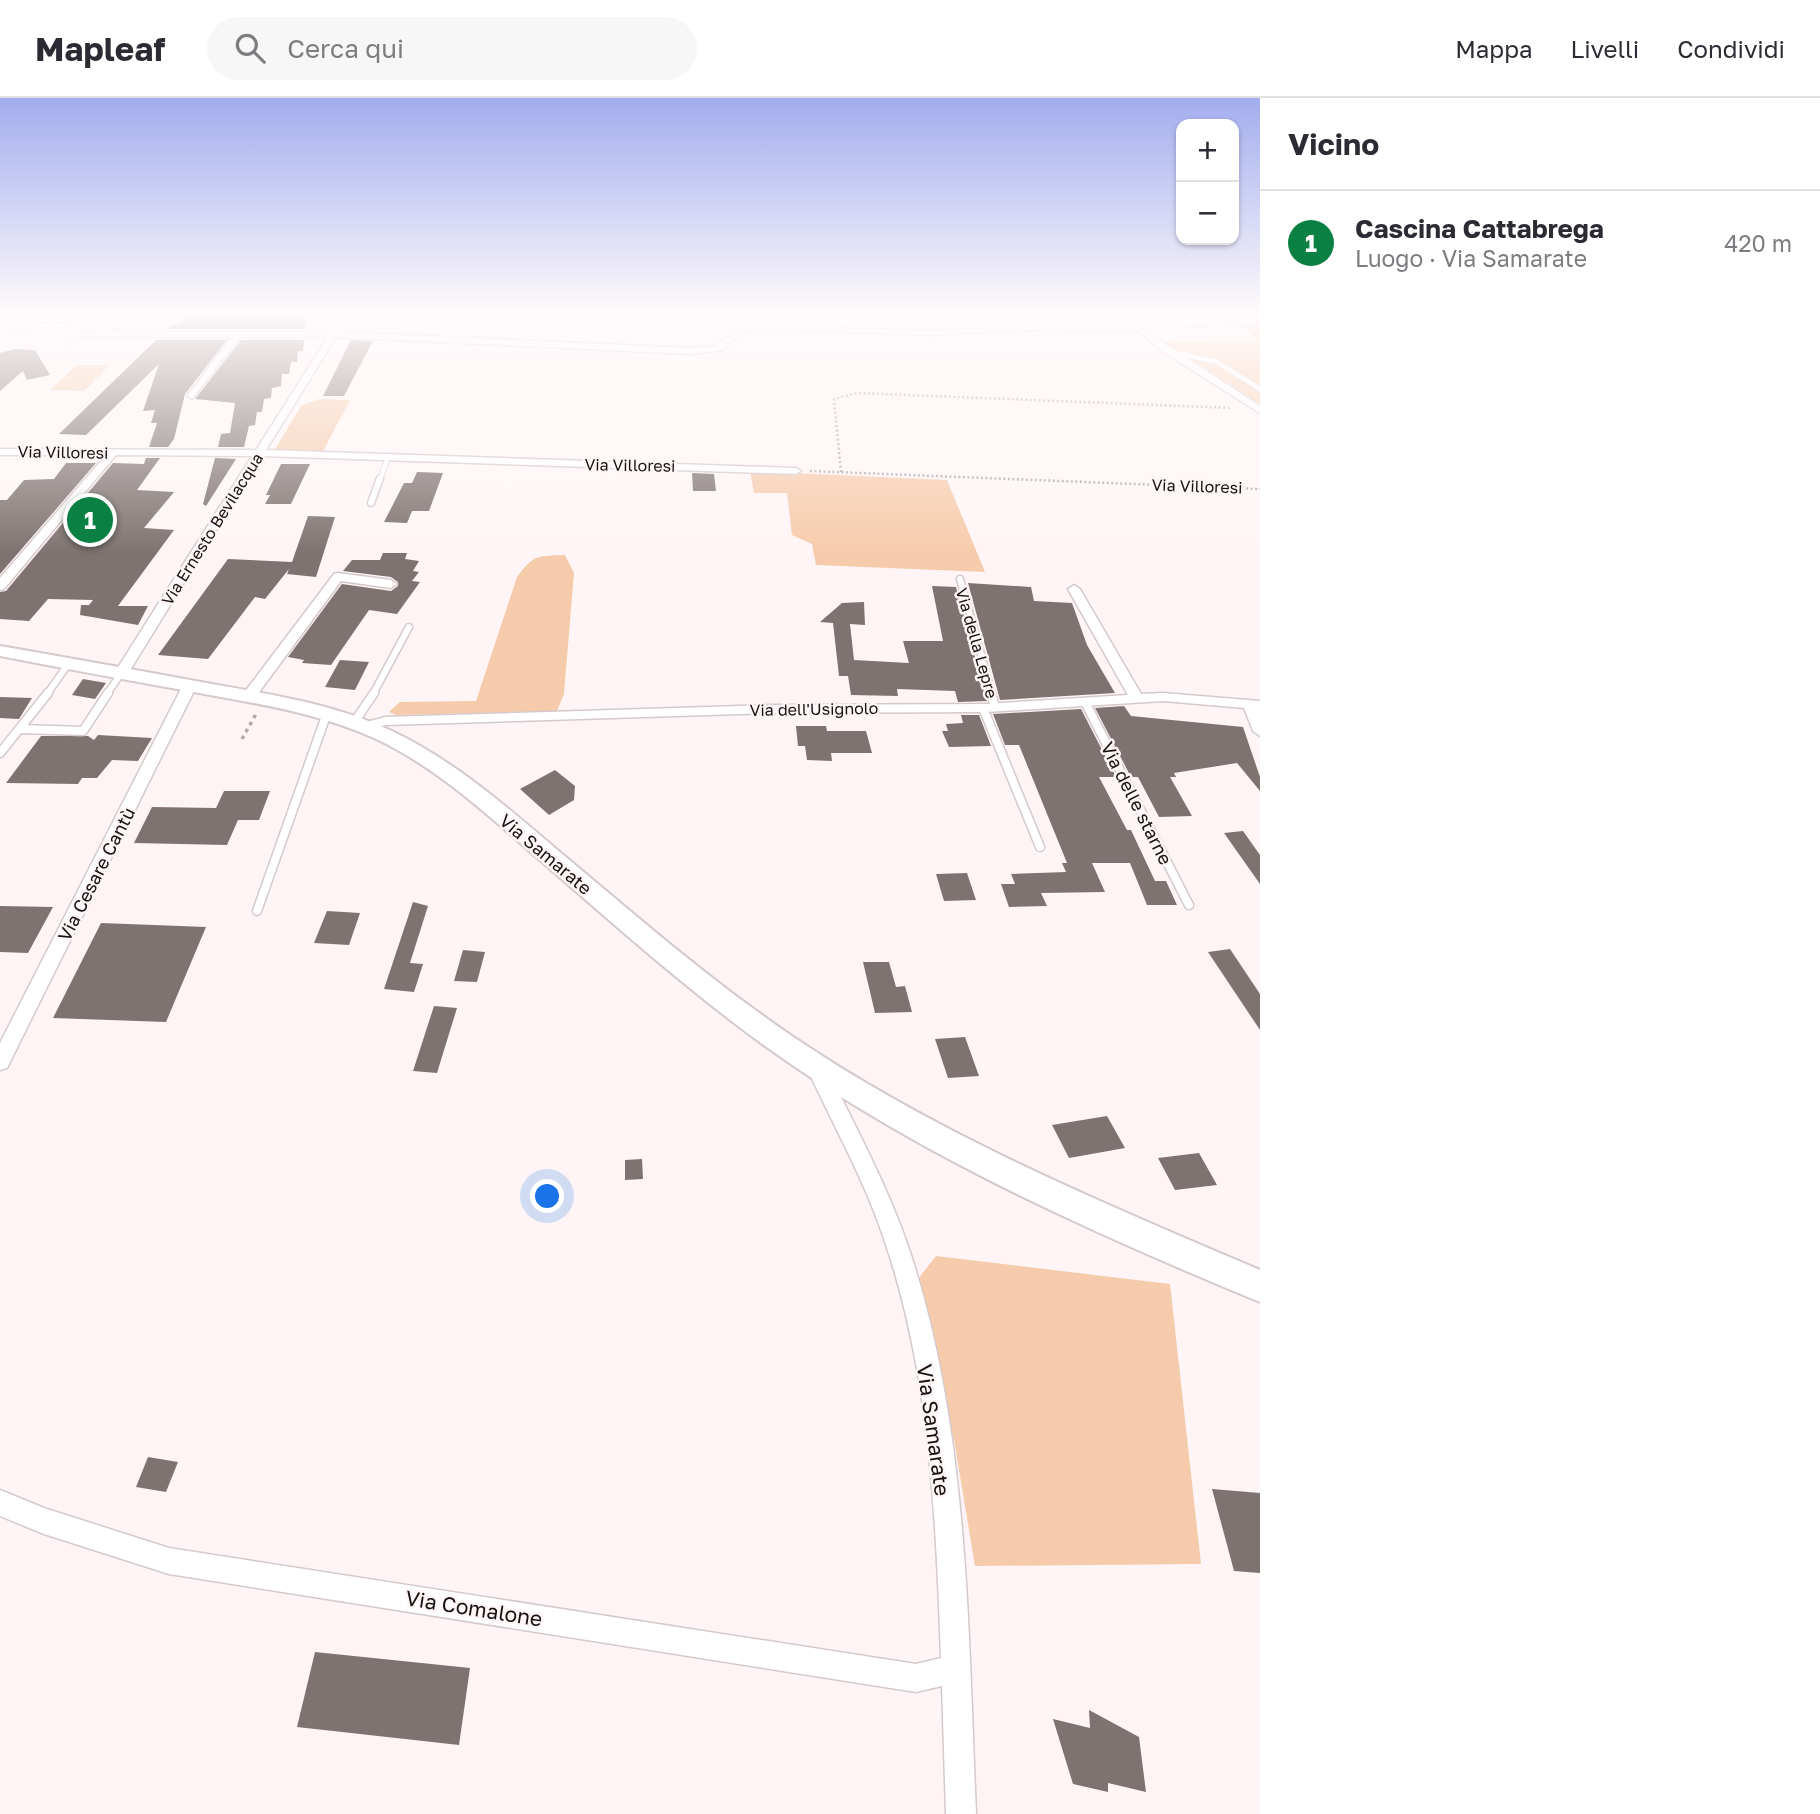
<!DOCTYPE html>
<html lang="it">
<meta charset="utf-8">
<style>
body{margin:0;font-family:"Golos Text",sans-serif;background:#f7f7f7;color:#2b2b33}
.controls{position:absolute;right:21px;top:21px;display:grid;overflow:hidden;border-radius:14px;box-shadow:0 2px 5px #0004}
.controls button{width:63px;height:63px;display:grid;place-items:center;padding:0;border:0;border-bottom:2px solid #e1e1e2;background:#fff;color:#2b2b33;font:35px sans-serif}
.you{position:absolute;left:548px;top:1099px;width:24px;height:24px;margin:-18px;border:5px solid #fff;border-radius:50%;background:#1a73e8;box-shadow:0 0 0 10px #1a73e833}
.badge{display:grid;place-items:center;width:46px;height:46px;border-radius:50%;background:#0b8043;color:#fff;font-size:23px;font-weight:700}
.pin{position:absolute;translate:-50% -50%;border:4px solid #fff;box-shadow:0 2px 7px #0006}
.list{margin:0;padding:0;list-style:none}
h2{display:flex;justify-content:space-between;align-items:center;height:91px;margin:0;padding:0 28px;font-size:30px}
h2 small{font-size:23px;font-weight:400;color:#7c7c81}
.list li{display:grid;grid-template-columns:46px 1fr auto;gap:21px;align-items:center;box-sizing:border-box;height:105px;padding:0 28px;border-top:2px solid #e1e1e2}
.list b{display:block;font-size:26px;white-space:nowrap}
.list p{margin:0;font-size:23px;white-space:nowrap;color:#7c7c81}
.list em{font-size:23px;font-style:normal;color:#7c7c81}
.icon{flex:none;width:38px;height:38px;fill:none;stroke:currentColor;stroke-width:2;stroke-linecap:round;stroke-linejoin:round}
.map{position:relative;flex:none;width:1260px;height:1716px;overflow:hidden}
header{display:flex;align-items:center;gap:42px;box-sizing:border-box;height:98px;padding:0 35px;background:#fff;border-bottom:2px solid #e1e1e2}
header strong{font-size:33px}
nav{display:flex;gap:38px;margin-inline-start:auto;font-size:24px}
.search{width:490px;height:63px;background:#f7f7f7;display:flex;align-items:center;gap:18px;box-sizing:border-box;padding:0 24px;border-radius:38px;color:#7c7c81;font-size:26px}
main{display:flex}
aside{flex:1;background:#fff}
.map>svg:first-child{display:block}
</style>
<header>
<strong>Mapleaf</strong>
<div class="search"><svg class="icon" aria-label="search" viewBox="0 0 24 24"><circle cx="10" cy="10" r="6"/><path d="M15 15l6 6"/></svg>Cerca qui</div>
<nav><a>Mappa</a><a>Livelli</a><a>Condividi</a></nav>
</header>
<main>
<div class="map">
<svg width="1260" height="1716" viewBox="0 0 1260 1716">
<rect width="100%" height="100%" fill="#fff5f6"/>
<path fill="#f6cbab" d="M 1260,226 L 1260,309 L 1155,243 L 1259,244 L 1242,227 Z
M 77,267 L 110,267 L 84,293 L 50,292 Z
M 319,301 L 350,302 L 322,355 L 274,353 L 301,308 Z
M 750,373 L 947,382 L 985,474 L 816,467 L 812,446 L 792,437 L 787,395 L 754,395 Z
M 565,457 L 574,475 L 564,596 L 557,613 L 396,617 L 389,614 L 400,604 L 476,603 L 517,479 C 534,456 538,458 565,457 Z
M 936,1158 L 1170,1186 L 1201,1466 L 975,1468 L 954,1342 L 918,1181 Z"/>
<path fill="#7e7370" d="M 190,216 L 306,216 L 305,231 L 167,231 L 172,226 L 180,226 Z
M 156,242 L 227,242 L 185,296 L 174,341 L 168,349 L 149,349 L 157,325 L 151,325 L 155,312 L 143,313 L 159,266 L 86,337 L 59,336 Z
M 241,242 L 304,242 L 303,253 L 298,253 L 297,264 L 291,264 L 289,276 L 282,276 L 281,288 L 272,290 L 271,300 L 264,301 L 262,314 L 257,314 L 255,327 L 249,328 L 244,349 L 218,349 L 221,336 L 230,335 L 235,305 L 195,301 Z
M 351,242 L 373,243 L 344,298 L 323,298 Z
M 14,251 L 35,252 L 50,277 L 27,282 L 23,273 L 0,293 L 0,255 Z
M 146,360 L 160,360 L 137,392 L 174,394 L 144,430 L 174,432 L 118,508 L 148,508 L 138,527 L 80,517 L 81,507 L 89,507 L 93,502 L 48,501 L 29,523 L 0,521 L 0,494 L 6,493 L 113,365 L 144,366 Z
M 215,360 L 236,361 L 206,408 L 203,406 Z
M 66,365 L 96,365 L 0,476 L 0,402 L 7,402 L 24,382 L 54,381 Z
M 281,366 L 310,366 L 291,406 L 265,406 L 270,397 L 266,397 Z
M 417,374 L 443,375 L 429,413 L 412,413 L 407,425 L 384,424 L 404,385 L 412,385 Z
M 692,375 L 714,376 L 716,393 L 693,393 Z
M 308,418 L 335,419 L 316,479 L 287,476 L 289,471 L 265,501 L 255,499 L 208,561 L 158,557 L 228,461 L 292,464 Z
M 383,455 L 407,455 L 405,461 L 419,463 L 413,473 L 419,474 L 412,483 L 420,484 L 397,516 L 369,512 L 331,567 L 302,565 L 304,562 L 288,559 L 342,486 L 391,493 L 398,488 L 398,484 L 391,479 L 343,473 L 352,462 L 380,462 Z
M 968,485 L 1031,489 L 1034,503 L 1072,505 L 1087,547 L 1115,595 L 1000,602 Z
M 932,488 L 956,489 L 987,603 L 958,604 L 955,593 L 897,591 L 898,598 L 851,597 L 848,578 L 839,578 L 833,525 L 820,524 L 842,505 L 864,504 L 865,527 L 850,526 L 854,562 L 909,565 L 903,543 L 943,543 Z
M 340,562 L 369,564 L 355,592 L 325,589 Z
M 83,581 L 106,585 L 95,601 L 72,597 Z
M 0,599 L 32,600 L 19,621 L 0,620 Z
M 1124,608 L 1131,618 L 1243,629 L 1260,679 L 1260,693 L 1237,665 L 1174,675 L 1176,679 L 1170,679 L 1192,718 L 1159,719 L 1138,679 L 1131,679 L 1095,610 Z
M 1081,611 L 1116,679 L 1099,679 L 1127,732 L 1131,732 L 1155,783 L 1166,783 L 1177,807 L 1147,807 L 1130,765 L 1092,765 L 1105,794 L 1041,795 L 1047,808 L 1009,809 L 1001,786 L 1015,786 L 1011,776 L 1066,774 L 1062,765 L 1067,765 L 1019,647 L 1005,647 L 993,616 Z
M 961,617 L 979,617 L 991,648 L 949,649 L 942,633 L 948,633 L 946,626 L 963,625 Z
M 796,628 L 826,628 L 827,633 L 866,633 L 872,655 L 831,655 L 832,663 L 807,662 L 805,648 L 798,648 Z
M 98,637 L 152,640 L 138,663 L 112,662 L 97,680 L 82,680 L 78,686 L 6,685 L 41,638 L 88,638 L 94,642 Z
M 555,672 L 575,688 L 574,702 L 549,717 L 520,691 Z
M 224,693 L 270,693 L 259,722 L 238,722 L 227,747 L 134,745 L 152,709 L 216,710 Z
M 1243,733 L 1260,757 L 1260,786 L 1224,735 Z
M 967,775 L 976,802 L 944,803 L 936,776 Z
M 413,804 L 428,808 L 410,865 L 423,866 L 414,894 L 384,891 Z
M 0,808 L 53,809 L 28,855 L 0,854 Z
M 327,813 L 360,815 L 349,847 L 314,845 Z
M 101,825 L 206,829 L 166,924 L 53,920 Z
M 1230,851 L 1260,896 L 1260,932 L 1208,854 Z
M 463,852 L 485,854 L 477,884 L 454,883 Z
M 863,864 L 889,864 L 896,889 L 905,888 L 912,914 L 875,915 Z
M 434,908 L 457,910 L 437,975 L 413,973 Z
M 965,939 L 979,978 L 948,980 L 935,941 Z
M 1107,1018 L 1125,1050 L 1069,1060 L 1052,1027 Z
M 1199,1055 L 1217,1087 L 1175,1092 L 1158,1060 Z
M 642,1061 L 643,1081 L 625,1082 L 625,1062 Z
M 148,1359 L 178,1364 L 166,1394 L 136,1389 Z
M 1212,1391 L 1260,1395 L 1260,1475 L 1234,1473 Z
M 315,1554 L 470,1570 L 459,1647 L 297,1629 Z
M 1089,1612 L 1139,1639 L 1146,1694 L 1108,1685 L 1108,1694 L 1073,1686 L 1053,1621 L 1090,1630 Z"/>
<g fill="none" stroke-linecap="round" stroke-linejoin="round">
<defs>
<path id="lane-far2" d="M 0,235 L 8,228
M 68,245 L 80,232 L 75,225
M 1168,253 L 1217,264 L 1260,291
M 380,382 L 387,362"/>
<path id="lane-far1" d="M 371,405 L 380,380
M 960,481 L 992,596
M 47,596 L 69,565
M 107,596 L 122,574
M 373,596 L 409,529"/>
<path id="lane" d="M 991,595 L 995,609
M 1085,604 L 1189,807
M 983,610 L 1040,749
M 355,623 L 374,595
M 22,631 L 83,633 L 108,595
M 0,655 L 48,595
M 257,813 L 327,615"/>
<path id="street" d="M 89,216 L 101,216 L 67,229 L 0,230 L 0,226 L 66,225 Z
M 342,216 L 350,216 L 339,234 L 691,250 L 717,248 L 737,229 L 763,227 L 930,233 L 1023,228 L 1140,229 L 1260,308 L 1260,315 L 1165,255 L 1138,233 L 1023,232 L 930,237 L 763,231 L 742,233 L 722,252 L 691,256 L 336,239 L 266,352 L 796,370 L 801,373 L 796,376 L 262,358 L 129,574 L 122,578 L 115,574 L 252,358 L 116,357 L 4,491 L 0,492 L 0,480 L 106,357 L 0,357 L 0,351 L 256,352 L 328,239 L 240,239 L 192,301 L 187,298 L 232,239 L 81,239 L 78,235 L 100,234 L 111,222 L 102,222 L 105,218 L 122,220 L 109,234 L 331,234 Z
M 338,475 L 391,482 L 397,486 L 391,490 L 341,483 L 254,601 L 244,601 L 244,595 L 334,476 Z
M 1074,487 L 1080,491 L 1141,596 L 1163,595 L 1260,603 L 1260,638 L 1253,633 L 1244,610 L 1163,603 L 986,614 L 773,615 L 386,627 L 368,632 L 361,628 L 363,625 L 385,619 L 773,607 L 986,606 L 1128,597 L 1068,491 Z
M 190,583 L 197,587 L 7,970 L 0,972 L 0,945 L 183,587 Z
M 816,960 L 823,962 C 854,1027 890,1091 912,1160 C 969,1338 968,1531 976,1716 L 946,1716 L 942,1588 L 916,1594 L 169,1476 L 44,1436 L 0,1418 L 0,1392 L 44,1410 L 169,1450 L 916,1566 L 941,1560 C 936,1419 930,1273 883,1138 C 863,1079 832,1025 806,968 L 809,962 Z"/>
<path id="secondary" d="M 0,548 C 71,560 141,573 212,586 C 274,597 335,606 392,633 C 455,663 508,710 561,755 C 627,810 692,867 762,917 C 914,1027 1089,1099 1260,1172 L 1260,1204 C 1081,1130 897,1048 742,931 C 673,879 608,821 542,764 C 490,719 437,669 374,640 C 318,615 259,606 199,595 C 133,583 66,571 0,558 Z"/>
</defs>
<use href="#lane-far2" stroke="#d6c9cb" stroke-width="6"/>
<use href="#lane-far1" stroke="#d6c9cb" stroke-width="9"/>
<use href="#lane" stroke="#d6c9cb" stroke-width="11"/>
<use href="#street" stroke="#d6c9cb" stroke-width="3"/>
<use href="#secondary" stroke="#d6c9cb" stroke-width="4"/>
<path stroke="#b2aaaa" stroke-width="2.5" stroke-dasharray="2 2.5" stroke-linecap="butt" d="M 1161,230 L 1260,226
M 810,373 L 1260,391
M 841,374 L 834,301 L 857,295 L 1232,310"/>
<path stroke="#b2aaaa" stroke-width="3.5" stroke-dasharray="3.5 4.5" stroke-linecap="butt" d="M 242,641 L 256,616"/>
<use href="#lane-far2" stroke="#fff" stroke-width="4.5"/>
<use href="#lane-far1" stroke="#fff" stroke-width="6"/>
<use href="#lane" stroke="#fff" stroke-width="8"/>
<use href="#street" fill="#fff" fill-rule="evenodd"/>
<use href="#secondary" fill="#fff" fill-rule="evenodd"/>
</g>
<linearGradient id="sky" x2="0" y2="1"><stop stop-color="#a2adee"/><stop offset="0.47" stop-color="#fffafb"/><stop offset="1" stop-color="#fffafb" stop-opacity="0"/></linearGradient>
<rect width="1260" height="456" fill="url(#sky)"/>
<g text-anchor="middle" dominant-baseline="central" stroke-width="5" stroke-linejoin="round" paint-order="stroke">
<g font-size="16" fill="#161212" stroke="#fff5f6">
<text transform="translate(63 354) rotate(1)">Via Villoresi</text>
<text transform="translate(630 367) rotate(1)">Via Villoresi</text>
<text transform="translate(1197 388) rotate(2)">Via Villoresi</text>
<text transform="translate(212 431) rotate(-58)">Via Ernesto Bevilacqua</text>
<text transform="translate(977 545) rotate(74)">Via della Lepre</text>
<text transform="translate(814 611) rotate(-1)">Via dell'Usignolo</text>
</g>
<g font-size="18" fill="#161212" stroke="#fff5f6">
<text transform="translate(1137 705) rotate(63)">Via delle starne</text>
<text transform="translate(546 756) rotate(40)">Via Samarate</text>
<text transform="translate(96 776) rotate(-63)">Via Cesare Cantù</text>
</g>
<g font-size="21" fill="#161212" stroke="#fff5f6">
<text transform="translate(934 1332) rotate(82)">Via Samarate</text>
<text transform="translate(474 1510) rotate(9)">Via Comalone</text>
</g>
</g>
</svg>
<div class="controls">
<button>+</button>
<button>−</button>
</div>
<div class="you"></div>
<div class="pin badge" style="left:90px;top:422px">1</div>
</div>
<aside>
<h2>Vicino<small></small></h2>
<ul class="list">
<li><span class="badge">1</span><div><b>Cascina Cattabrega</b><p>Luogo · Via Samarate</p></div><em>420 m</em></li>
</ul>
</aside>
</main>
